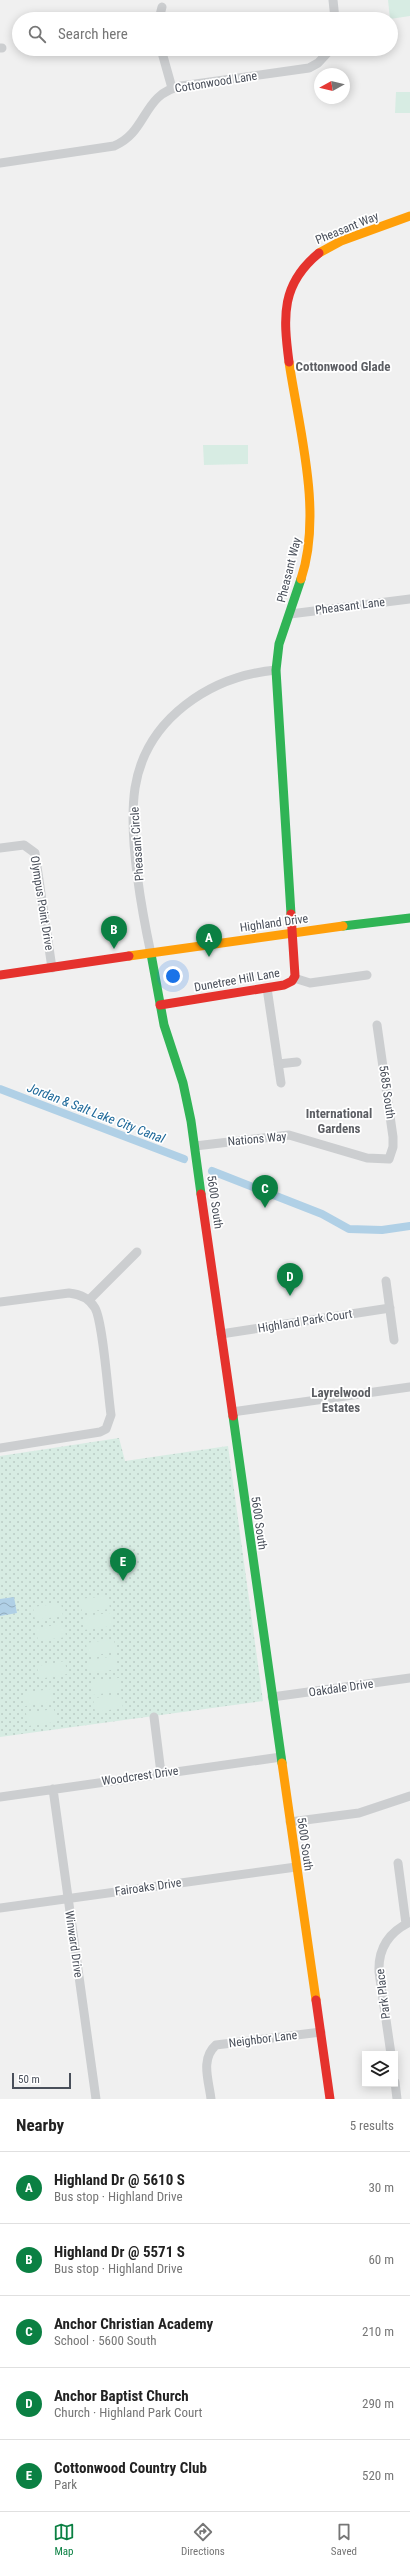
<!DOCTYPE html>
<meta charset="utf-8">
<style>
body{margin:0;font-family:"Roboto Condensed",sans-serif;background:#f6f6f6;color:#222}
.controls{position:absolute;right:12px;bottom:12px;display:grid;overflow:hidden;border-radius:0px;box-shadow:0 2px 10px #0003}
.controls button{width:36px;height:36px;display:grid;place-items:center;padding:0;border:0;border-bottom:1px solid #e0e0e0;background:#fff;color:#222;font:20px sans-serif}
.compass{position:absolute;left:314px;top:68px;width:36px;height:36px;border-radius:50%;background:#fff;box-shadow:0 2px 10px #0003;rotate:262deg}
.scale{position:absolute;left:12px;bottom:10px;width:59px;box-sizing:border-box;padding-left:4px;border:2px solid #494f5a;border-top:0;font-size:11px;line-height:14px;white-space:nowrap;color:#494f5a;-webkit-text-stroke:3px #fff;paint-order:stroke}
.you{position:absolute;left:173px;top:976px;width:14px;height:14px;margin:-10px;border:3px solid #fff;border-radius:50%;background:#1a73e8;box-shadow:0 0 0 6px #1a73e833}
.badge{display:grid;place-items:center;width:26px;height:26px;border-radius:50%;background:#0b8043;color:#fff;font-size:13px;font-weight:700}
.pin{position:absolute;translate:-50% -33px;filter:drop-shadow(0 1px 2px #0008)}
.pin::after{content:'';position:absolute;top:21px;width:14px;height:12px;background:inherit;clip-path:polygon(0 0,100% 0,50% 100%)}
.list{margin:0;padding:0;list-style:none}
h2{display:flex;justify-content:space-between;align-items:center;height:52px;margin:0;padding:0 16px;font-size:17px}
h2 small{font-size:13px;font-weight:400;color:#767676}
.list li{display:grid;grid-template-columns:26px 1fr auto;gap:12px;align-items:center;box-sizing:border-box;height:72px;padding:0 16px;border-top:1px solid #e0e0e0}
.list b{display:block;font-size:15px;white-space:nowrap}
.list p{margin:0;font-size:13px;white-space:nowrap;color:#767676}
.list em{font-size:13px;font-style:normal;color:#767676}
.icon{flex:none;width:22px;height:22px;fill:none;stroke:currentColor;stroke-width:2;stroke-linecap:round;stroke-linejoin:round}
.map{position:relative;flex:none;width:410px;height:2099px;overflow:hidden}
.search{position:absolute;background:#fff;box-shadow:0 2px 10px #0003;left:12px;right:12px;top:12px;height:44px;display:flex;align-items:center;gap:10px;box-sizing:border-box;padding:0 14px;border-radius:22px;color:#767676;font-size:15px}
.sheet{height:412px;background:#fff}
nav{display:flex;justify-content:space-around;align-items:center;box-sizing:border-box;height:56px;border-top:1px solid #e0e0e0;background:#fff;font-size:11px;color:#767676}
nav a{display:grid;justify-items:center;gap:2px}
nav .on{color:#0b8043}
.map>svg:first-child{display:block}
</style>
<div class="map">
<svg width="410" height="2099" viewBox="0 0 410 2099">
<defs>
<pattern id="green-dots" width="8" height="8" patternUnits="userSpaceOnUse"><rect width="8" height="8" fill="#d7ece3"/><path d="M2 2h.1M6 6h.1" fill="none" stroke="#baccc5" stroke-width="1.8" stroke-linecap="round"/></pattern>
<pattern id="water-waves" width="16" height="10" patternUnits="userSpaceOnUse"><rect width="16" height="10" fill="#b0d0e6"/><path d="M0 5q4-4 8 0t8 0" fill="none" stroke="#91abbd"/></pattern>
</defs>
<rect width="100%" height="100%" fill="#f0f0f0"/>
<path fill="url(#green-dots)" d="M 119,1438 L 125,1461 L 228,1446 L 263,1701 L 0,1737 L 0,1456 Z"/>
<path fill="#d7ece3" d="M 388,0 L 410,0 L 410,16 L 390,19 Z
M 396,92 L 410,92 L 410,113 L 395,113 Z
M 203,445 L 248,445 L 248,464 L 204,465 Z
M 108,1596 L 110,1609 L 82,1612 L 80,1599 Z
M 61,1603 L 63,1616 L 35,1620 L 33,1607 Z
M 111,1613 L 112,1626 L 84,1630 L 83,1616 Z
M 64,1624 L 66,1637 L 38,1641 L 36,1628 Z
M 114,1639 L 116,1652 L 88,1656 L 86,1643 Z
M 116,1656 L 118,1669 L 90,1673 L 88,1660 Z
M 65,1661 L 67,1674 L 39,1679 L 37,1666 Z
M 119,1678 L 121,1691 L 93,1695 L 91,1681 Z
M 51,1689 L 53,1702 L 25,1706 L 23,1693 Z
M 121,1695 L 123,1708 L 95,1712 L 93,1698 Z
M 54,1709 L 56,1722 L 28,1726 L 26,1713 Z"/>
<path fill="url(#water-waves)" d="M 14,1597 L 17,1613 L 0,1616 L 0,1599 Z"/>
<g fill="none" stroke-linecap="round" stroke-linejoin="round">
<path stroke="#b0d0e6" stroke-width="8" d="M 0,1089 L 184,1159
M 212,1171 L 322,1214 L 349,1229 L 382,1230 L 410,1226"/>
<path stroke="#ccced0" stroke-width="9" d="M 333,0 L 335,19
M 159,19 L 162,7
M 0,48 L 2,48
M 161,49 L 172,88
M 0,163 L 114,146 C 148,132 142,94 181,86 L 309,68 L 318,63 L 331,49
M 290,614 L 410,599
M 0,848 L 24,845 L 35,853 L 52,968
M 151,954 C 141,907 128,836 135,788 C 146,718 211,676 276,670
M 294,978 L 310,983 L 367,975
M 267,988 L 281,1083
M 278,1064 L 297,1062
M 195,1146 L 289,1135 L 367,1158 L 389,1159 L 393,1147 L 393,1137 L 377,1025
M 386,1281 L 394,1340
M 89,1300 L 137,1252
M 0,1302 L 69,1293 C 79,1294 89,1298 95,1308 C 103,1322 108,1394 111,1415 L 106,1429 L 100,1432 L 0,1448
M 221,1334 L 390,1308
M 232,1412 L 410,1387
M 272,1697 L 410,1678
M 154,1717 L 161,1773
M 53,1789 L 96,2099
M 0,1797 L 281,1757
M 290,1822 L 359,1813 L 410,1796
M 398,1863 L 406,1924
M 0,1908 L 296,1867
M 391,2054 L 379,1972 C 378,1949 389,1932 410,1922
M 395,2082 L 397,2099
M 211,2099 C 209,2081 200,2059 216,2045 L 321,2032"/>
<path stroke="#30b455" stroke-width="9" d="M 291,914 L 276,670 L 279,644 L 301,579
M 343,926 L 410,918
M 151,954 L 164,1025 L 183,1083 L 191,1121 L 201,1194
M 233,1416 L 282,1763"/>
<path stroke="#ff9f0a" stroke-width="9" d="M 319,253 L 341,241 L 410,216
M 289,362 C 299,429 323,513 301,579
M 129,956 L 343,926
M 282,1763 L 316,2000"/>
<path stroke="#e5322d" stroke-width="9" d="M 289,362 C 283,316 281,284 319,253
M 0,975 L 129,956
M 160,1005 L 284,985 L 292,981 L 295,976 L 291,914
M 201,1194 L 233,1416
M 316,2000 L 330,2099"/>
</g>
<g text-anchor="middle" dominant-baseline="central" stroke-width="3.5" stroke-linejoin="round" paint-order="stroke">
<g font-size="12" fill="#494f5a" stroke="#fff">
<text transform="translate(216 82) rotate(-9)">Cottonwood Lane</text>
<text transform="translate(347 228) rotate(-22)">Pheasant Way</text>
<text transform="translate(289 570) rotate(-76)">Pheasant Way</text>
<text transform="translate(350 606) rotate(-7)">Pheasant Lane</text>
<text transform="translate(137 844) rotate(-94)">Pheasant Circle</text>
<text transform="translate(42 903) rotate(81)">Olympus Point Drive</text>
<text transform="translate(274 923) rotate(-8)">Highland Drive</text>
<text transform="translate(237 980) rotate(-10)">Dunetree Hill Lane</text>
<text transform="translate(387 1092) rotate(82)">5685 South</text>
<text transform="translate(257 1139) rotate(-5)">Nations Way</text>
<text transform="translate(215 1202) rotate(82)">5600 South</text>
<text transform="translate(305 1321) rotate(-9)">Highland Park Court</text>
<text transform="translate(259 1523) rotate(82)">5600 South</text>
<text transform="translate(341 1688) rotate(-8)">Oakdale Drive</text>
<text transform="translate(140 1776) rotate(-8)">Woodcrest Drive</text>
<text transform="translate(305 1844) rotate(82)">5600 South</text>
<text transform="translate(148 1887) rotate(-8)">Fairoaks Drive</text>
<text transform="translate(74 1944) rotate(82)">Winward Drive</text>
<text transform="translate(383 1994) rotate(-97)">Park Place</text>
<text transform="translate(263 2039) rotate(-7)">Neighbor Lane</text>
</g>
<g font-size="13" font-weight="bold" fill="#5c5e63" stroke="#fff">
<text x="343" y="366">Cottonwood Glade</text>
<text x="339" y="1113">International<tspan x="339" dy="15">Gardens</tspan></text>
<text x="341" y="1392">Layrelwood<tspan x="341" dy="15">Estates</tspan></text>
</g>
<g font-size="13" font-style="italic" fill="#1d6899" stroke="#fff">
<text transform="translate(96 1113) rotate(21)">Jordan &amp; Salt Lake City Canal</text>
</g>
</g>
</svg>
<div class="controls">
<button><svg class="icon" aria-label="layers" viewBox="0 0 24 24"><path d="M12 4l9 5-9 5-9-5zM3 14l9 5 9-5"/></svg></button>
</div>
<svg class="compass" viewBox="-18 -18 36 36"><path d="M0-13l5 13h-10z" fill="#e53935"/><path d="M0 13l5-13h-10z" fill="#767676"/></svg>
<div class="scale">50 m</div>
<div class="you"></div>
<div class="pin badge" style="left:209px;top:957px">A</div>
<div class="pin badge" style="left:114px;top:949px">B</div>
<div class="pin badge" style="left:265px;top:1208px">C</div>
<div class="pin badge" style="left:290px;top:1296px">D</div>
<div class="pin badge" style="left:123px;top:1581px">E</div>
<div class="search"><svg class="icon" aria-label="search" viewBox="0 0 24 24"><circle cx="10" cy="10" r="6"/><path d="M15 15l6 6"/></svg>Search here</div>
</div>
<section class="sheet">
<h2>Nearby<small>5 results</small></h2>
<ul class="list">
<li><span class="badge">A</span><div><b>Highland Dr @ 5610 S</b><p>Bus stop · Highland Drive</p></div><em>30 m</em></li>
<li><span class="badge">B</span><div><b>Highland Dr @ 5571 S</b><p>Bus stop · Highland Drive</p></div><em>60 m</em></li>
<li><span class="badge">C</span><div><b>Anchor Christian Academy</b><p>School · 5600 South</p></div><em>210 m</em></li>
<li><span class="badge">D</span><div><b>Anchor Baptist Church</b><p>Church · Highland Park Court</p></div><em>290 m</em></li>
<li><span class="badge">E</span><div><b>Cottonwood Country Club</b><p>Park</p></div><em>520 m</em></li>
</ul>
</section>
<nav>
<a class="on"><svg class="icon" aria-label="map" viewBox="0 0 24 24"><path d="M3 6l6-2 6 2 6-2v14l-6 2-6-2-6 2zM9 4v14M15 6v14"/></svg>Map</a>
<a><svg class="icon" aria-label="directions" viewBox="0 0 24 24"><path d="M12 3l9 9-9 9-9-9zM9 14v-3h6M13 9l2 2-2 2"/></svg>Directions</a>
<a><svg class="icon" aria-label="saved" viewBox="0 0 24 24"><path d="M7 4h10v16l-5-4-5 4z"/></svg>Saved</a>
</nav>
